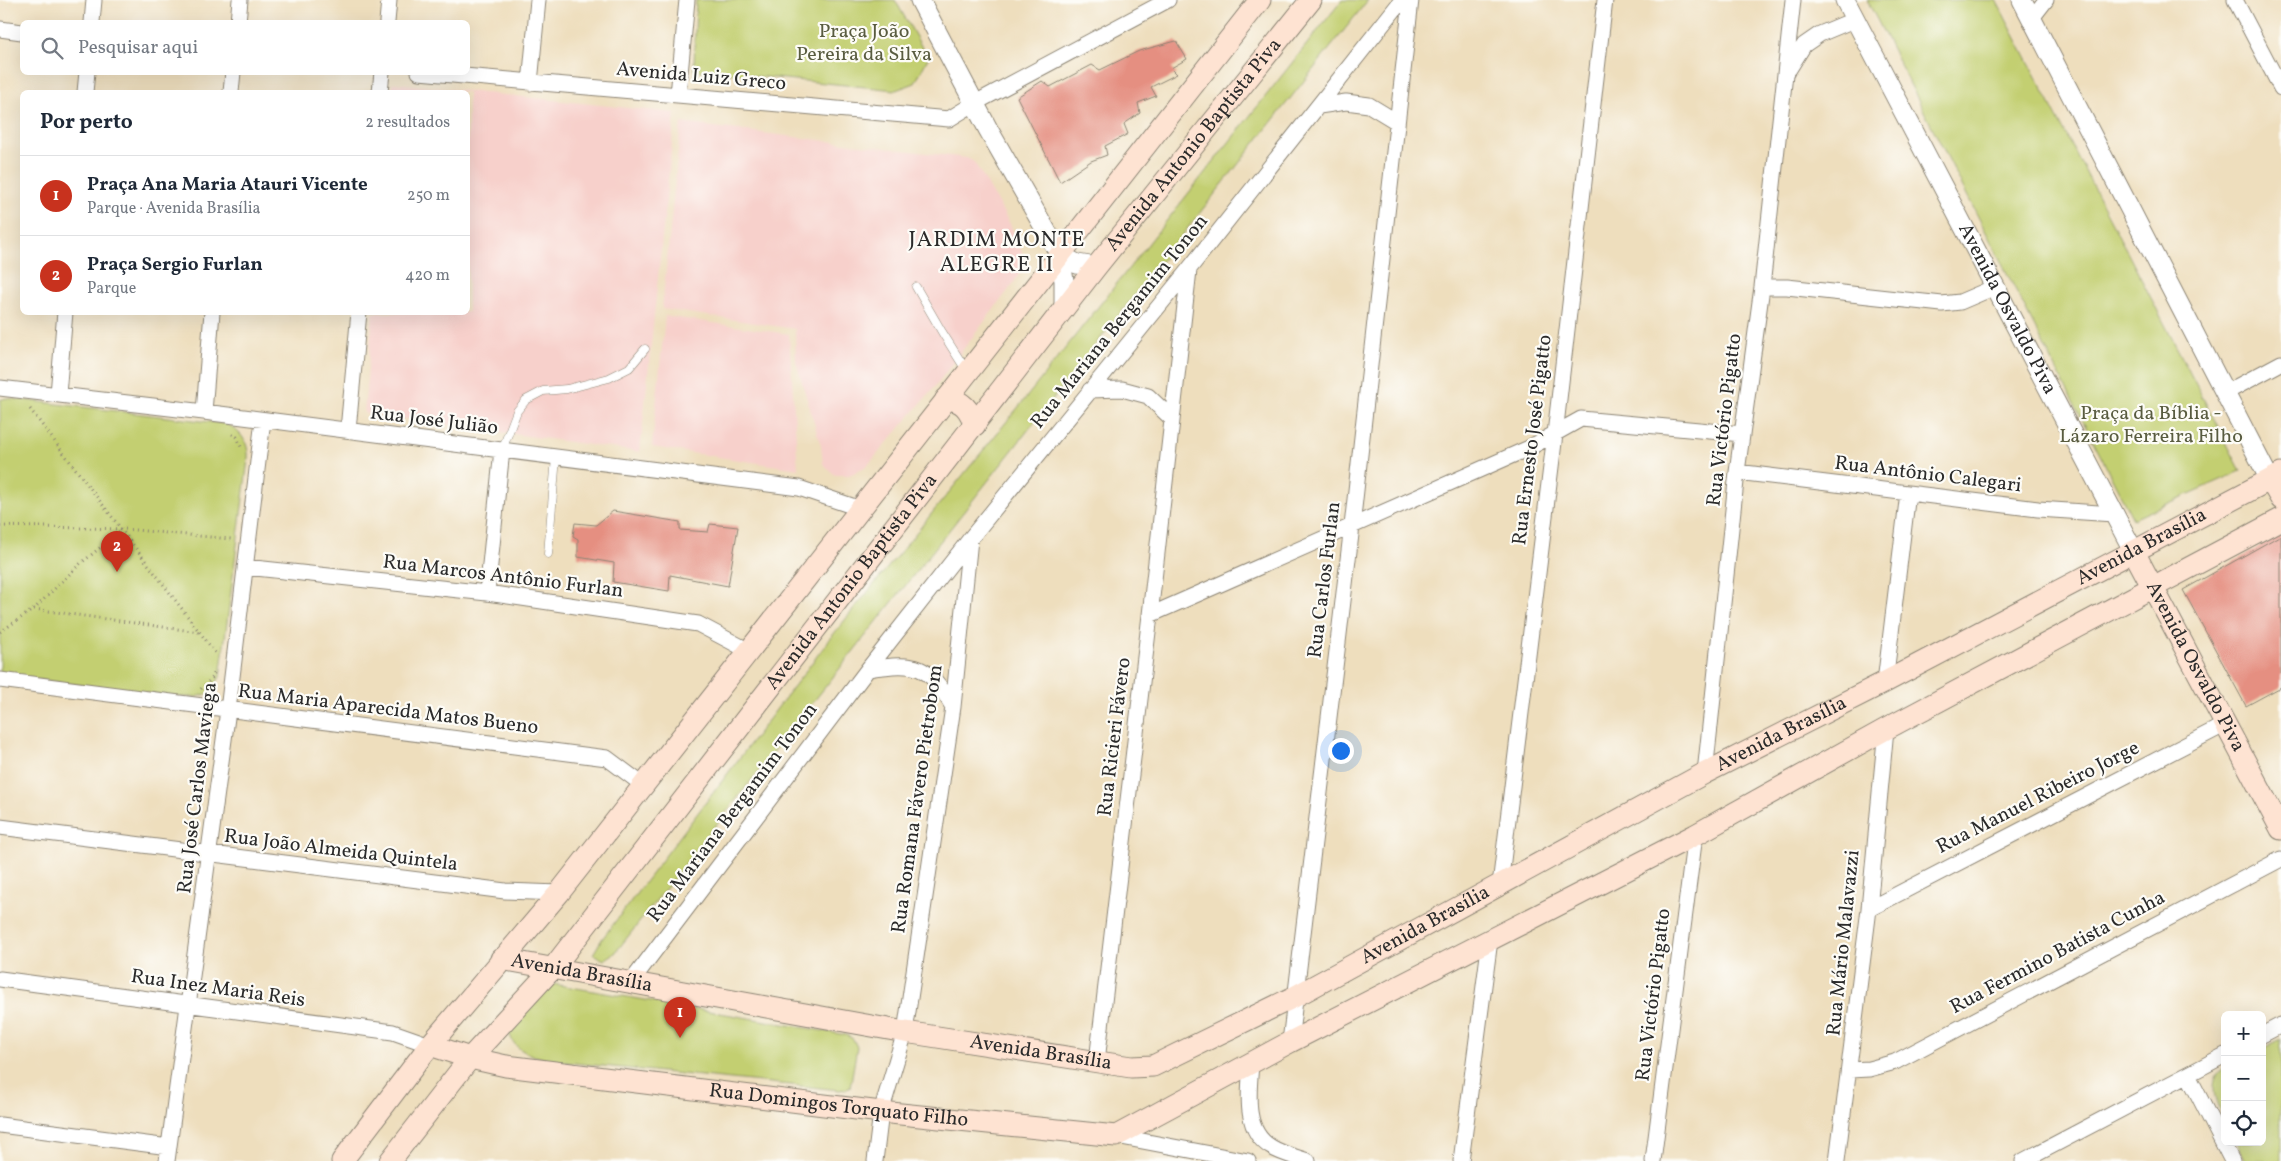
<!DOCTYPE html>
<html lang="pt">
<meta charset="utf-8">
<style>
body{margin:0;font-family:Vollkorn,serif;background:#f2f2f3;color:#1f2937}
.controls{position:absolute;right:15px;bottom:15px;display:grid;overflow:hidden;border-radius:8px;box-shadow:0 5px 20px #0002}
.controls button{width:45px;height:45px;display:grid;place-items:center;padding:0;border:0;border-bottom:1px solid #e0e1e3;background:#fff;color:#1f2937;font:25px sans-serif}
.you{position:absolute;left:1340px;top:750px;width:18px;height:18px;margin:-12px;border:4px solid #fff;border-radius:50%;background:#1a73e8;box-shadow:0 0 0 8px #1a73e833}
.badge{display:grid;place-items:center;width:32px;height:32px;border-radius:50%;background:#c8321e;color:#fff;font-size:16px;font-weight:700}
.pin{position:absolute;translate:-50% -41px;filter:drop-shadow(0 1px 2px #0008)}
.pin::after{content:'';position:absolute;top:26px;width:18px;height:15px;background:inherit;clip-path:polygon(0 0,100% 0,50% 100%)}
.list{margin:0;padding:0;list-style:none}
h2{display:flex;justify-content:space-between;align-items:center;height:65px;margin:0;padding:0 20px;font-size:21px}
h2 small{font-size:16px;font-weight:400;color:#747a83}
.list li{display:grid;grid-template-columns:32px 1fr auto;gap:15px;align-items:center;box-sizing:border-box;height:80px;padding:0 20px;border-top:1px solid #e0e1e3}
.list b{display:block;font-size:19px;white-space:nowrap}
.list p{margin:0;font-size:16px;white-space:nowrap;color:#747a83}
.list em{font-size:16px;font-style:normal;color:#747a83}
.icon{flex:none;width:28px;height:28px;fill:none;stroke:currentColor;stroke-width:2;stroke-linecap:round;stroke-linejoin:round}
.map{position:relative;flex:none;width:2281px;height:1161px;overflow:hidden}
.search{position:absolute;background:#fff;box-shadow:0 5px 20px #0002;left:20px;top:20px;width:450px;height:55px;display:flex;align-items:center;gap:12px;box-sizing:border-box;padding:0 18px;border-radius:8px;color:#747a83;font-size:19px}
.panel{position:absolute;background:#fff;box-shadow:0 5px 20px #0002;left:20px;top:90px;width:450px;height:225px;border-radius:8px}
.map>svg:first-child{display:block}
</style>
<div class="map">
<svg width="2281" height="1161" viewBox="0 0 2281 1161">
<rect width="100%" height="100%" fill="#fdfcf7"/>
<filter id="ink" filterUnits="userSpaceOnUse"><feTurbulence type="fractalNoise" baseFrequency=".02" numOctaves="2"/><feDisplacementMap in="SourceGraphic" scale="10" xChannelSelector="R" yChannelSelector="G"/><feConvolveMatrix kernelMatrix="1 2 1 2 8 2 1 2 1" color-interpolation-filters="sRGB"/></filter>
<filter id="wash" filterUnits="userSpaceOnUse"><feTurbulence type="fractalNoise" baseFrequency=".0096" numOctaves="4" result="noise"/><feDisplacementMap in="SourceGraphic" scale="20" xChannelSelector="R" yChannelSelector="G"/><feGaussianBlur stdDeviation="1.12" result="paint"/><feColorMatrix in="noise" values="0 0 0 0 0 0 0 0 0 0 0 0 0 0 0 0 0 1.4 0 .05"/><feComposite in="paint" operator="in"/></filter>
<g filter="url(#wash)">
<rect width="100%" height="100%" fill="#eedebd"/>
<path fill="#f7d0cb" d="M 393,83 L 675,113 L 640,452 L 364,413 L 373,313 L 468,312 L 468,92 L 392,92 Z
M 681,123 L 967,158 L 974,162 L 982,175 L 1010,224 L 1023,255 L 1022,269 L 1013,284 L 933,389 L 868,465 L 856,472 L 849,475 L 835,475 L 823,464 L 821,446 L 796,362 L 795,329 L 662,309 Z
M 665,316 L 789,334 L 798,469 L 652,447 Z"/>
<path fill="#c3cf71" stroke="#777d4e" d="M 696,0 L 895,0 L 928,58 L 915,83 L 896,90 L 694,70 Z
M 1342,0 L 1368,0 L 615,953 L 604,960 L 593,954 L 602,939 L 836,631 L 1025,399 Z
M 1867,0 L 1996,0 L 2241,471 L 2133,519 Z
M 6,398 L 227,424 C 241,432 249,442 248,459 L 220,677 L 210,693 L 196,697 L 180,697 L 0,675 L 0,400 Z
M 553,984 L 846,1035 L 853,1039 L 857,1047 L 850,1088 L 840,1090 L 554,1061 C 534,1056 510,1052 509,1028 Z
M 2281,1039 L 2281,1161 L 2246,1161 L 2237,1142 L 2262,1142 L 2262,1049 Z
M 2225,1068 L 2225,1121 C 2217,1107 2205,1078 2225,1068 Z"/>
<g id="blocks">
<path fill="#e58f81" d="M 1176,41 L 1187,59 L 1171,68 L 1177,74 L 1151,87 L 1156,96 L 1138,103 L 1140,113 L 1124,124 L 1128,134 L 1105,146 L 1107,155 L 1091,161 L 1060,182 L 1017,97 L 1042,81 L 1050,87 L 1092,65 L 1100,70 L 1139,51 Z
M 613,511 L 680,522 L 680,530 L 708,532 L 710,524 L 738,527 L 728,586 L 670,575 L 669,591 L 613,582 L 614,563 L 578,557 L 578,539 L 573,536 L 575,523 L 596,525 Z
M 2281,535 L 2281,687 L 2246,706 L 2183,590 Z"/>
</g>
</g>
<g filter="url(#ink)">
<use href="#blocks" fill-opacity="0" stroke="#8c8474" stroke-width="1"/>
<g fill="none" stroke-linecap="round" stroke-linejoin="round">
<defs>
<path id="service" d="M 916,287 L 942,332 L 966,370
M 502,450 L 517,411 L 526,400 L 543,391 L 567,389 L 609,378 L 629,368 L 645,349
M 548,554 L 556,457"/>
<path id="minor" d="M 2235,0 L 2281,88
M 2032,18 L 2046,0
M 92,22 L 94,0
M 238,22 L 240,0
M 387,22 L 389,0
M 0,29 L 22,32
M 1789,69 L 1804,45 L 1820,34 L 1856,19
M 419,72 L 949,119 L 975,103 L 1168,0
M 530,83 L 538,0
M 85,92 L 87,72
M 231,92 L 233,72
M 380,92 L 382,72
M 678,95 L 687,0
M 1319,106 L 1346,102 L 1369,105 L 1397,122
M 1762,287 L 1787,287 L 1942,304 L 1960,302 L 1995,287
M 0,388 L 204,412 L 799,488 L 861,509
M 1090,390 L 1122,389 L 1148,396 L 1171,418
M 2225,393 L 2281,363
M 58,394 L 65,312
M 204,412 L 212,312
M 348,430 L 359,312
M 1737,472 L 2038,509 L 2114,514
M 245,567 L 487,593 L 698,624 L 749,651
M 487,593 L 502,450
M 1150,615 L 1529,448 L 1581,419 L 1742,434
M 868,669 C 917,662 927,663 953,707
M 0,680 L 607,758 L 643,785
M 1885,682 L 1908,493
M 1705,773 L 1737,472 L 1762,287 L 1793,0
M 0,827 L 505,891 L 559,893
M 1500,885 L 1555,434 L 1605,0
M 1869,909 L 2226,724
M 0,979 L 393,1032 L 430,1045
M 631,982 L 868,669 L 970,539 L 1189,269 L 1402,0
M 2262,1035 L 2281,1025
M 1290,1042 L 1352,526 L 1411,0
M 1097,1061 L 1150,615 L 1189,270
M 1251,1064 C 1249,1091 1243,1131 1271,1147 C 1282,1154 1296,1157 1308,1161
M 1850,1070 L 1869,1069 L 1895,1062 L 2281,859
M 2188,1075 L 2232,1161
M 0,1125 L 169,1147
M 1116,1136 L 1248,1161
M 167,1161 L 228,710 L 263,420
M 875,1161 L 881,1112 L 905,1032 L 953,707 L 970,539
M 1461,1161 L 1490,940
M 1653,1161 L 1695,835
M 1837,1161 L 1869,909 L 1886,729
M 2023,1161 L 2225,1055"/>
<g id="tertiary">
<path d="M 920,0 L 988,129 L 1060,255 L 1064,281 L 1064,309"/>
<path id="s1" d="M 1845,0 L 2134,552"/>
<path d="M 2022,0 L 2270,480"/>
<path d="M 1060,255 L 1077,264 L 1096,267"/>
</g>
<g id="secondary">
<path d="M 946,399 C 963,400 969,409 975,425"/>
<path d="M 2270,480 L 2281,499"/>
<path id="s2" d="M 2134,552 L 2281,829"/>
<path id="s3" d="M 501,959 L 905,1032 L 1131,1067 L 1153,1066 L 1294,997 L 1705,773 L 1885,682 L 2281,474"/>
<path id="s4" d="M 430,1045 L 470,1058 L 506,1066 L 881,1112 L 1116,1136 L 1290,1042 L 1695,835 L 1886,729 L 2281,519"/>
<path d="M 342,1161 L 430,1045 L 559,893 L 1260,0"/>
<path id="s5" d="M 390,1161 L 470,1058 L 553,968 L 1096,267 L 1311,0"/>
</g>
</defs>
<use href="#service" stroke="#8c8474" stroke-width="9"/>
<use href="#minor" stroke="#8c8474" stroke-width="17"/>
<use href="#tertiary" stroke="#8c8474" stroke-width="21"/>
<use href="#secondary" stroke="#8c8474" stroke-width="23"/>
<path stroke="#8c8474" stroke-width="3" stroke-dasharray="1 4" stroke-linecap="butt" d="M 30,409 L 217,655
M 232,434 L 237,437 L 242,449
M 0,526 L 124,529 L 231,539
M 34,609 L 199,632
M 0,632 L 34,609 L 80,564 L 122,530
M 201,689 L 213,677 L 214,673"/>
<use href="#service" stroke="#fff" stroke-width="8"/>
<use href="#minor" stroke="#fff" stroke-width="15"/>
<use href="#tertiary" stroke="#fff" stroke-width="19"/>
<use href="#secondary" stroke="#fee3d2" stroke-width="21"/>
</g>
</g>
<g text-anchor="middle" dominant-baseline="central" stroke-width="4.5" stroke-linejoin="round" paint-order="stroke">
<g font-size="20" fill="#595c40" stroke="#fdfcf7">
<text x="864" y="32">Praça João<tspan x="864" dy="23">Pereira da Silva</tspan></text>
<text x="2151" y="414">Praça da Bíblia -<tspan x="2151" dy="23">Lázaro Ferreira Filho</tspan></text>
</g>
<g font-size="20" fill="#2b2b2b" stroke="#fdfcf7">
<text transform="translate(701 77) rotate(5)">Avenida Luiz Greco</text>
<text stroke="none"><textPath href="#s5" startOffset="1296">Avenida Antonio Baptista Piva</textPath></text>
<text stroke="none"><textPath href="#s1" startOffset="349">Avenida Osvaldo Piva</textPath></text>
<text transform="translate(1120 322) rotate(-51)">Rua Mariana Bergamim Tonon</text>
<text transform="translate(1725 420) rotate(-83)">Rua Victório Pigatto</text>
<text transform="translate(434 421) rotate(7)">Rua José Julião</text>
<text transform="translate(1533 440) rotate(-83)">Rua Ernesto José Pigatto</text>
<text transform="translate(1928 475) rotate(7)">Rua Antônio Calegari</text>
<text stroke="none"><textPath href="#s3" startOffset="1778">Avenida Brasília</textPath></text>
<text transform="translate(503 577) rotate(7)">Rua Marcos Antônio Furlan</text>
<text transform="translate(1325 580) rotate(-83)">Rua Carlos Furlan</text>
<text stroke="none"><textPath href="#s5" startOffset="741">Avenida Antonio Baptista Piva</textPath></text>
<text stroke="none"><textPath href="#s2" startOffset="130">Avenida Osvaldo Piva</textPath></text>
<text transform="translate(388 710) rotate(7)">Rua Maria Aparecida Matos Bueno</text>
<text stroke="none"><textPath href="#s3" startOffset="1372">Avenida Brasília</textPath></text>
<text transform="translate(1115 737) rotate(-83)">Rua Ricieri Fávero</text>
<text transform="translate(198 788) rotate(-83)">Rua José Carlos Maviega</text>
<text transform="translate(2038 798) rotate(-27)">Rua Manuel Ribeiro Jorge</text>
<text transform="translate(918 799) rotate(-82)">Rua Romana Fávero Pietrobom</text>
<text transform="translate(733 813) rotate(-53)">Rua Mariana Bergamim Tonon</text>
<text transform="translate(341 851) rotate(7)">Rua João Almeida Quintela</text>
<text stroke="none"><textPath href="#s3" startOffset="968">Avenida Brasília</textPath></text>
<text transform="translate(1844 943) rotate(-84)">Rua Mário Malavazzi</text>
<text transform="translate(2058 953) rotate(-28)">Rua Fermino Batista Cunha</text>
<text stroke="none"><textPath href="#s3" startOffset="82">Avenida Brasília</textPath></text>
<text transform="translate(218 989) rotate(8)">Rua Inez Maria Reis</text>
<text transform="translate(1654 995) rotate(-83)">Rua Victório Pigatto</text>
<text stroke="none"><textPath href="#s3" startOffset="548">Avenida Brasília</textPath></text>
<text stroke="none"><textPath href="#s4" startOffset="414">Rua Domingos Torquato Filho</textPath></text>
</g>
<g font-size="22" letter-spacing="1" fill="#2b2b2b" stroke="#fdfcf7">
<text x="997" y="240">JARDIM MONTE<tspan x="997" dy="25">ALEGRE II</tspan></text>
</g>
</g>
</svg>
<div class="controls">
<button>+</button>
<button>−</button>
<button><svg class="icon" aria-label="locate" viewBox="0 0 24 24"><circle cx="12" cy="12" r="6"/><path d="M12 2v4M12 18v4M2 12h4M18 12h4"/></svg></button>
</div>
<div class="you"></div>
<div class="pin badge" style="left:680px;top:1038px">1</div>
<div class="pin badge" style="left:117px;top:572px">2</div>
<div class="search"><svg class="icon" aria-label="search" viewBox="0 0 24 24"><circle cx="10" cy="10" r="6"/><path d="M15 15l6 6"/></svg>Pesquisar aqui</div>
<section class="panel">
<h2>Por perto<small>2 resultados</small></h2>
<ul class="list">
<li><span class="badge">1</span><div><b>Praça Ana Maria Atauri Vicente</b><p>Parque · Avenida Brasília</p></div><em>250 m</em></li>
<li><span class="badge">2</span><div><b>Praça Sergio Furlan</b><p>Parque</p></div><em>420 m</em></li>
</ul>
</section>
</div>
